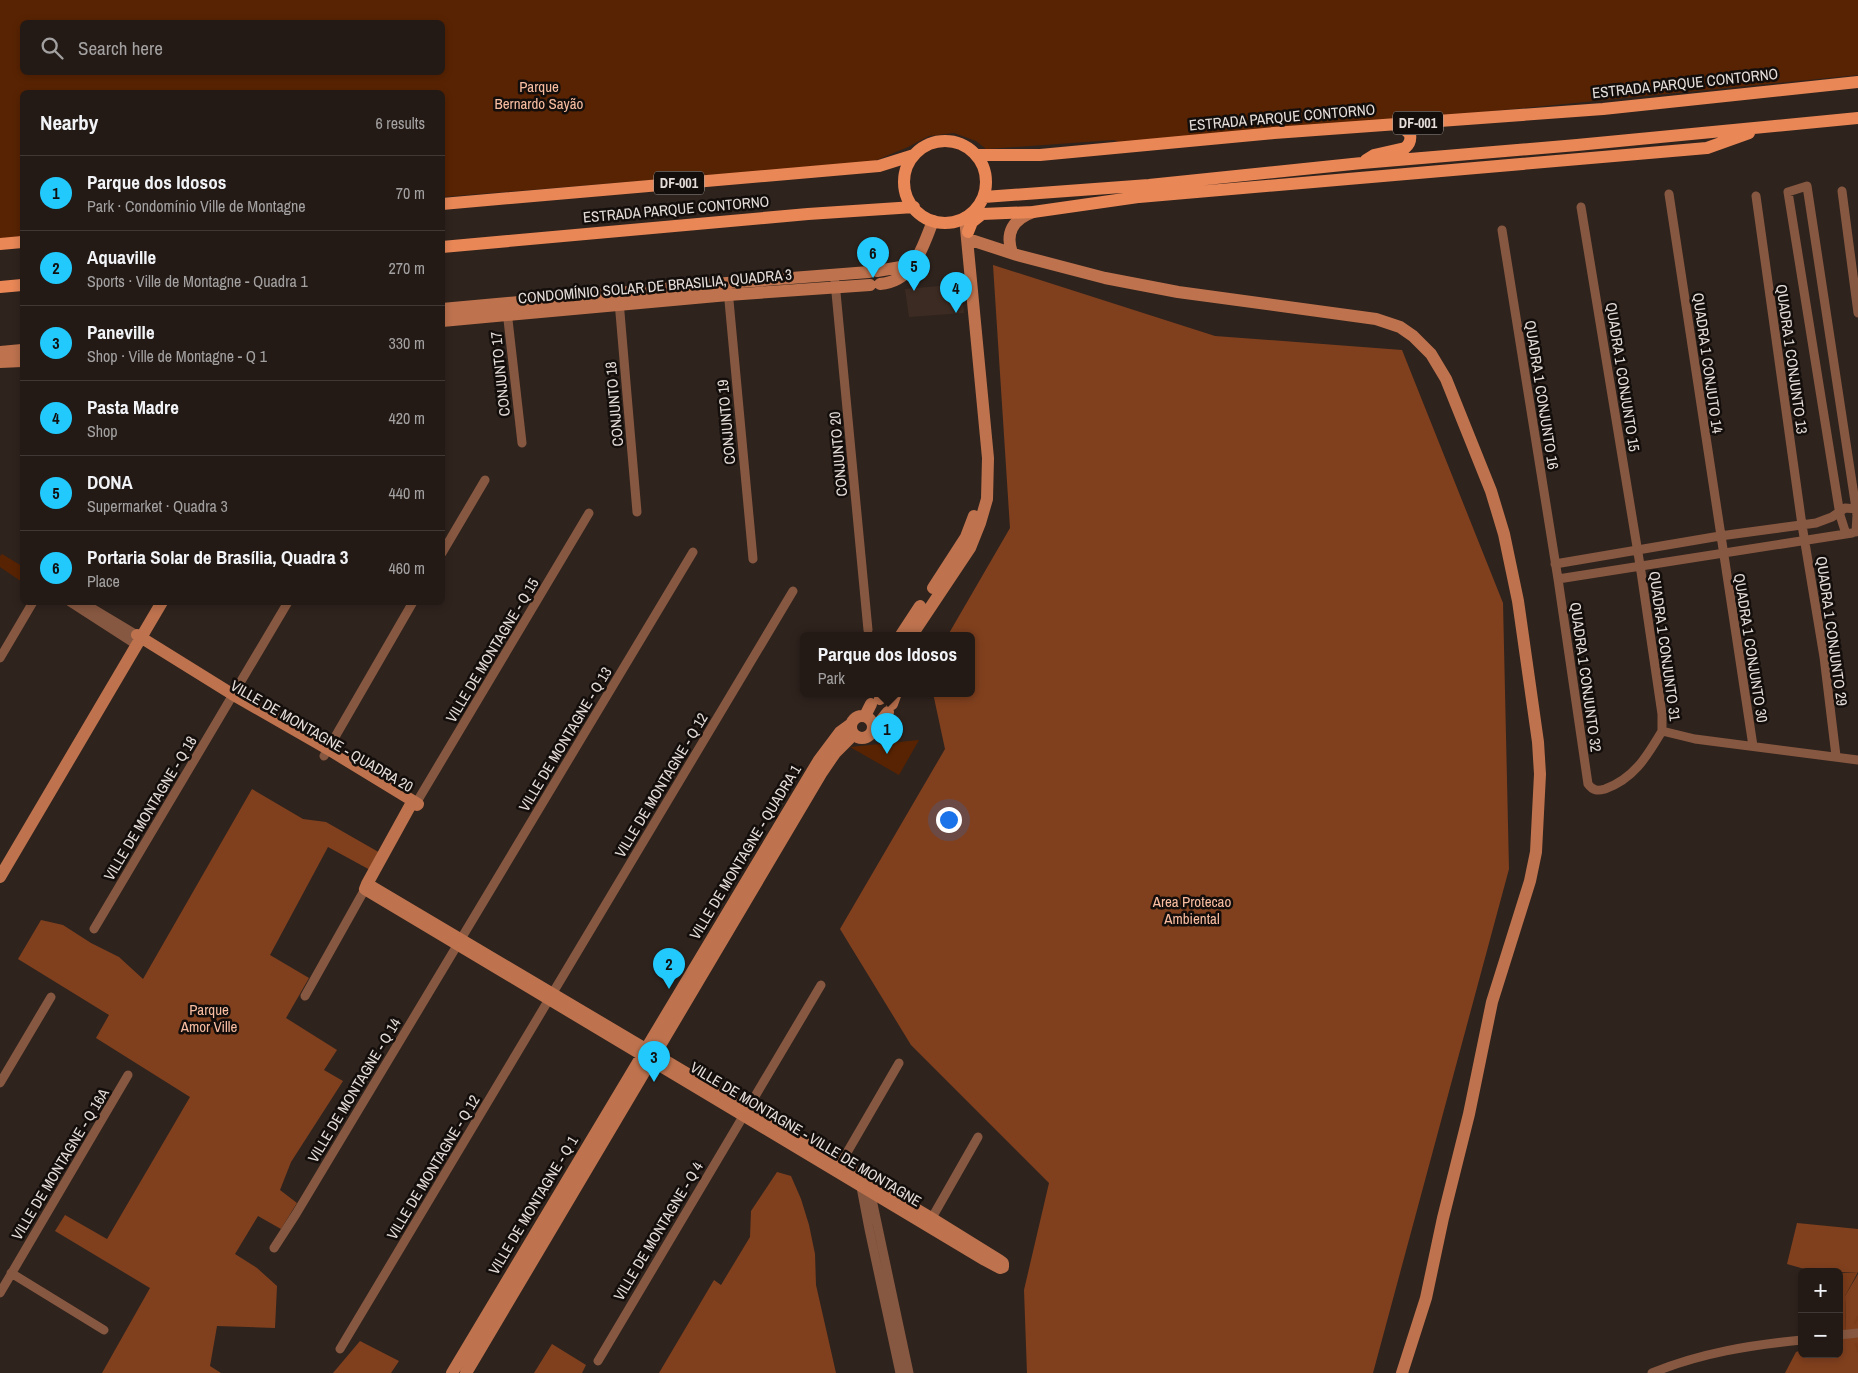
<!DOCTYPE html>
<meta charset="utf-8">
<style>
body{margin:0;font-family:"Archivo Narrow",sans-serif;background:#2f2723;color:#f1f3f6}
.controls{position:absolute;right:15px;bottom:15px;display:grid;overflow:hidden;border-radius:8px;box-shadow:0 2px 8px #0003}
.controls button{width:45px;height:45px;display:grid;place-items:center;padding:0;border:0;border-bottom:1px solid #403835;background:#231a16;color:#f1f3f6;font:25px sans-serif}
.you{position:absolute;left:948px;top:819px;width:18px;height:18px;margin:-12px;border:4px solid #fff;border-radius:50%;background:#1a73e8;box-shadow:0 0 0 8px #1a73e833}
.badge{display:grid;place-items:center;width:32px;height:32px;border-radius:50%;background:#21c9fd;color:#111;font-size:16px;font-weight:700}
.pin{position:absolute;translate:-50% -41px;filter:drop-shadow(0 1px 2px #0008)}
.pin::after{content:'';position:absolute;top:26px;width:18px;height:15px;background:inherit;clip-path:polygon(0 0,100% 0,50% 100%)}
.popup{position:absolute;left:800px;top:632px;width:175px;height:65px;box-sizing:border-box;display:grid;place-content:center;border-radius:8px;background:#231a16;filter:drop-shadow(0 1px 4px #0005);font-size:16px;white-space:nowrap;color:#a3a1a1}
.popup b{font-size:19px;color:#f1f3f6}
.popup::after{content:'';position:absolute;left:50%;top:100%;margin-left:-10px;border:10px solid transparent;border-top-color:#231a16}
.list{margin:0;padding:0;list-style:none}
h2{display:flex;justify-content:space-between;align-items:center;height:65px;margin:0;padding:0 20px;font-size:21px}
h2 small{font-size:16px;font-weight:400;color:#a3a1a1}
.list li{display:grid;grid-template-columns:32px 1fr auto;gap:15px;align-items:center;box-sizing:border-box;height:75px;padding:0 20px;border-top:1px solid #403835}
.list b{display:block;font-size:19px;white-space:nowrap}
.list p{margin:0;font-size:16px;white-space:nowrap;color:#a3a1a1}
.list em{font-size:16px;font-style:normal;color:#a3a1a1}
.icon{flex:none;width:28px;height:28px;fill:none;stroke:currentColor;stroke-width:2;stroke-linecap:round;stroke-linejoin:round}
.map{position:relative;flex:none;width:1858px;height:1373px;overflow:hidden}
.search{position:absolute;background:#231a16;box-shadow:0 2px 8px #0003;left:20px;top:20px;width:425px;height:55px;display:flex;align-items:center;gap:12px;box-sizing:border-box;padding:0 18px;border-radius:8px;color:#a3a1a1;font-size:19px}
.panel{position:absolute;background:#231a16;box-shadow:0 2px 8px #0003;left:20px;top:90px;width:425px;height:515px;border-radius:8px}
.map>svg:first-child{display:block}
</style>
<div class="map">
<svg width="1858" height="1373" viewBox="0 0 1858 1373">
<rect width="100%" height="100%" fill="#2f231d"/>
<path fill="#3c2b22" d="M 961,284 L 964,313 L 909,317 L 905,289 Z"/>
<path fill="#582303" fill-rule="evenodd" d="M 0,0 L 1858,0 L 1858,75 L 1128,147 L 1114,140 L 986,149 L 976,141 L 954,133 L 929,136 L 908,147 L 872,162 L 443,197 L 442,92 L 22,92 L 22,237 L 0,241 ZM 22,22 L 442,22 L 442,72 L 22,72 Z
M 2,554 L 22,566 L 22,582 L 0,567 L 0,556 Z
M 919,740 L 899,775 L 850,747 Z"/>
<path fill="#80401e" d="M 993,265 L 1215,336 L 1402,350 L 1503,603 L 1509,869 L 1373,1373 L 1027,1373 L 1024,1290 L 1049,1183 L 911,1045 L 840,929 L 945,749 L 933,693 L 971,693 L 971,635 L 948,635 L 1010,528 Z
M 252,789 L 303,819 L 326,822 L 382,854 L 372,871 L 328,847 L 270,955 L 309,978 L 286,1018 L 337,1050 L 324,1070 L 343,1081 L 291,1162 L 280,1190 L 297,1203 L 281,1229 L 258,1216 L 235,1254 L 257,1268 L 277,1286 L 275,1328 L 217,1326 L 210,1366 L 221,1373 L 102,1373 L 150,1288 L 55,1231 L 65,1215 L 107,1239 L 190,1097 L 96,1038 L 109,1015 L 18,959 L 41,920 L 63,925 L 91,943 L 119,957 L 143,979 Z
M 777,1172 L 791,1176 L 801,1199 L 809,1225 L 815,1254 L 816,1285 L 836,1373 L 659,1373 L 714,1280 L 721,1285 L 750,1237 L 751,1211 Z
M 1797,1223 L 1858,1229 L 1858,1272 L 1815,1272 L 1787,1264 Z
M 1858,1274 L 1858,1332 L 1846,1332 L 1845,1296 Z
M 1858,1335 L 1858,1373 L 1785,1373 L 1796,1352 L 1802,1350 L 1802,1354 L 1839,1354 L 1839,1340 Z
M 360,1341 L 399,1361 L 391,1373 L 333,1373 Z
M 552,1344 L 586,1365 L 582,1373 L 534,1373 Z"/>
<path fill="#7b3c1a" d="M 1858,1272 L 1845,1296 L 1846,1332 L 1839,1333 L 1839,1273 Z"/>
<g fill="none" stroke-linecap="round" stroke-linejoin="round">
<path stroke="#7b3c1a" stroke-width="2.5" d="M 1855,1323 L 1858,1317
M 1856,1344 L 1858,1351"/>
<path stroke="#875841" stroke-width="9" d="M 1842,191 L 1858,313
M 1669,194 L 1753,746
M 1756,196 L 1802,525 L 1824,657 L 1836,756
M 1581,207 L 1640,565 L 1662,714 L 1662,731
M 1502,230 L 1558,579 L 1588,784 C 1593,791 1598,791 1605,789 C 1634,779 1647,756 1662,731
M 835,282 L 868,630
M 728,290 L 753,559
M 619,301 L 637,512
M 507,311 L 522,443
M 1846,534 L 1840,515 L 1788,192 L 1807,186 L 1857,515 L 1856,532
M 442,553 L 485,480
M 1555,564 L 1720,536 L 1816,523 L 1832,517 L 1845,508 L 1858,509
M 1558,579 L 1852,533
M 70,602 L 132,642
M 82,602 L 137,635
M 0,658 L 33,602
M 1662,731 L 1695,739 L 1858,760
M 324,756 L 413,602
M 418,804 L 418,800 L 589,513
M 94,929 L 288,602
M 305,996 L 365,889
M 0,1083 L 51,997
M 838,1168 L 899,1063
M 860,1182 L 869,1229 L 900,1373
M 870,1190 L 909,1373
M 929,1223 L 978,1137
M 274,1248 L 296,1214 L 693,552
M 11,1273 L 104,1330
M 0,1293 L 128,1075
M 1839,1335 L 1858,1333
M 340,1349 L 793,591
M 598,1361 L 821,985
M 1652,1373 C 1700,1353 1751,1345 1802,1340"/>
<path stroke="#be734e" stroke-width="12" d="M 968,239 L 1017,255 L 1105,278 L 1178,292 L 1376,319 L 1400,327 L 1413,336 L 1431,354 L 1446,379 L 1491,491 L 1504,534 L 1518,601 L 1538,742 L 1540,774 L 1536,852 L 1530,881 L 1492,1002 L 1469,1114 L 1443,1218 L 1426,1298 L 1402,1373
M 1012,253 C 1005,233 1013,219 1033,212
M 877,271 L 913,265
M 880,284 C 914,281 922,248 933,221
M 442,309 L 727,283 L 869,272
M 442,321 L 728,295 L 870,285
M 0,352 L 22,350
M 0,362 L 22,361
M 933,588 L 966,537 L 974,516
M 137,635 L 232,694 L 328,749 L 418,804 L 417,805
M 901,635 L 920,606
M 912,635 L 970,548 L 980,523 L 987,499 L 988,458 L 965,218
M 880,699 L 882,693
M 892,704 L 896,693
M851 727a11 11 0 1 1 22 0a11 11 0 1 1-22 0Z
M 865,716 L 871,704
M 874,727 L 879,723 L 888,712
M 0,877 L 162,602
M 367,884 L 931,1218 L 999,1260 L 1003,1263 L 1003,1267 L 1000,1268 L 985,1260 L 365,889 L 367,884 L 410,806 L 414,802
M 452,1373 L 819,760 L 840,732 L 851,724
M 466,1373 L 822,772 L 835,753 L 853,735"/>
<path stroke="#e98757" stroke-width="12" d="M904 182a41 41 0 1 1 82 0a41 41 0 1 1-82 0Z
M 977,155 L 1040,155 L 1274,133 L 1603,109 L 1858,82
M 1366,160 L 1374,155 L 1405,148 C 1410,144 1411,140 1410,134 L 1399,124
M 984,197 L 1149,185 L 1362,163 L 1577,145 L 1858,118
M 1139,197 L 1707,148 L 1749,133
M 442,204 L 879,166 L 914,155
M 968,232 L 972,222 L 982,214 L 1033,212 L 1145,196
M 0,244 L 22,242
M 442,247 L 808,214 L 914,207
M 0,287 L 22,285"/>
</g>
<g text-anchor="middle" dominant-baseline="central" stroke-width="5" stroke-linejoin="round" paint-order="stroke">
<g fill="#130e0b" stroke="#a69f9b" stroke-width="1">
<rect x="1393" y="111.5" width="50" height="23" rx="4"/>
<rect x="654" y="171.5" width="50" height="23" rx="4"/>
</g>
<g font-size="14" font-weight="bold" fill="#e5ddd9">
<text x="1418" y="123">DF-001</text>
<text x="679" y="183">DF-001</text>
</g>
<g font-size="15" fill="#e5ddd9" stroke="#130e0b">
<text transform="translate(1685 83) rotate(-6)">ESTRADA PARQUE CONTORNO</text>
<text transform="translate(1282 117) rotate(-5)">ESTRADA PARQUE CONTORNO</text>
<text transform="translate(676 209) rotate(-5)">ESTRADA PARQUE CONTORNO</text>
<text transform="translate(655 286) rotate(-5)">CONDOMÍNIO SOLAR DE BRASILIA, QUADRA 3</text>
<text transform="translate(1792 359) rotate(82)">QUADRA 1 CONJUNTO 13</text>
<text transform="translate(1708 363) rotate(82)">QUADRA 1 CONJUTO 14</text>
<text transform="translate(500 374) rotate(-96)">CONJUNTO 17</text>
<text transform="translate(1623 377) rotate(81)">QUADRA 1 CONJUNTO 15</text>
<text transform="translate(1542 395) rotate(81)">QUADRA 1 CONJUNTO 16</text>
<text transform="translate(614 404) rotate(-95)">CONJUNTO 18</text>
<text transform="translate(726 422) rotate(-95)">CONJUNTO 19</text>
<text transform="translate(838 454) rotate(-95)">CONJUNTO 20</text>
<text transform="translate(1832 631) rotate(82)">QUADRA 1 CONJUNTO 29</text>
<text transform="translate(1665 646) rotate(82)">QUADRA 1 CONJUNTO 31</text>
<text transform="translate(1751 648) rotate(81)">QUADRA 1 CONJUNTO 30</text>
<text transform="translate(492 650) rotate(-59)">VILLE DE MONTAGNE - Q 15</text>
<text transform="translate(1586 677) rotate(82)">QUADRA 1 CONJUNTO 32</text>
<text transform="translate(322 736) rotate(30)">VILLE DE MONTAGNE - QUADRA 20</text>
<text transform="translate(565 739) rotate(-59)">VILLE DE MONTAGNE - Q 13</text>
<text transform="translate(661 785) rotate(-59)">VILLE DE MONTAGNE - Q 12</text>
<text transform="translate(150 808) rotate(-59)">VILLE DE MONTAGNE - Q 18</text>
<text transform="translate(745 852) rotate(-59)">VILLE DE MONTAGNE - QUADRA 1</text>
<text transform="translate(354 1090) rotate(-59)">VILLE DE MONTAGNE - Q 14</text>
<text transform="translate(806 1134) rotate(31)">VILLE DE MONTAGNE - VILLE DE MONTAGNE</text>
<text transform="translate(60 1164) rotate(-59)">VILLE DE MONTAGNE - Q 16A</text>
<text transform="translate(433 1167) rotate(-59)">VILLE DE MONTAGNE - Q 12</text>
<text transform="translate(533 1205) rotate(-59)">VILLE DE MONTAGNE - Q 1</text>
<text transform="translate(658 1231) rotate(-59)">VILLE DE MONTAGNE - Q 4</text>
</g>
<g font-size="15" fill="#f8bda1" stroke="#130e0b">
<text x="539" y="86">Parque<tspan x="539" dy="17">Bernardo Sayão</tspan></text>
<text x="1192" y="901">Area Protecao<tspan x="1192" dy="17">Ambiental</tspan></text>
<text x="209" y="1009">Parque<tspan x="209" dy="17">Amor Ville</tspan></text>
</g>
</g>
</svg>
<div class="controls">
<button>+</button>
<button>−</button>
</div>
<div class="you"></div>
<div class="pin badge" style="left:887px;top:754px">1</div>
<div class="popup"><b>Parque dos Idosos</b>Park</div>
<div class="pin badge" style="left:669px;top:989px">2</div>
<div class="pin badge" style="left:654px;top:1082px">3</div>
<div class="pin badge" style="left:956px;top:313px">4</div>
<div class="pin badge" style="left:914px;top:291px">5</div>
<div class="pin badge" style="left:873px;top:278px">6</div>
<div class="search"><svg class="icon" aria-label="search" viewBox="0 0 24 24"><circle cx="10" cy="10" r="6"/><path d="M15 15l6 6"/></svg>Search here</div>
<section class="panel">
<h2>Nearby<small>6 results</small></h2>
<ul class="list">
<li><span class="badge">1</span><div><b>Parque dos Idosos</b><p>Park · Condomínio Ville de Montagne</p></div><em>70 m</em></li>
<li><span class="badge">2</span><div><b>Aquaville</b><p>Sports · Ville de Montagne - Quadra 1</p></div><em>270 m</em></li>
<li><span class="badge">3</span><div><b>Paneville</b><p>Shop · Ville de Montagne - Q 1</p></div><em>330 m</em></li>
<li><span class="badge">4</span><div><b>Pasta Madre</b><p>Shop</p></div><em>420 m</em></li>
<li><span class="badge">5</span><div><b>DONA</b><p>Supermarket · Quadra 3</p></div><em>440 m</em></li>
<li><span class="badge">6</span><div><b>Portaria Solar de Brasília, Quadra 3</b><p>Place</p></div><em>460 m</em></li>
</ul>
</section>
</div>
